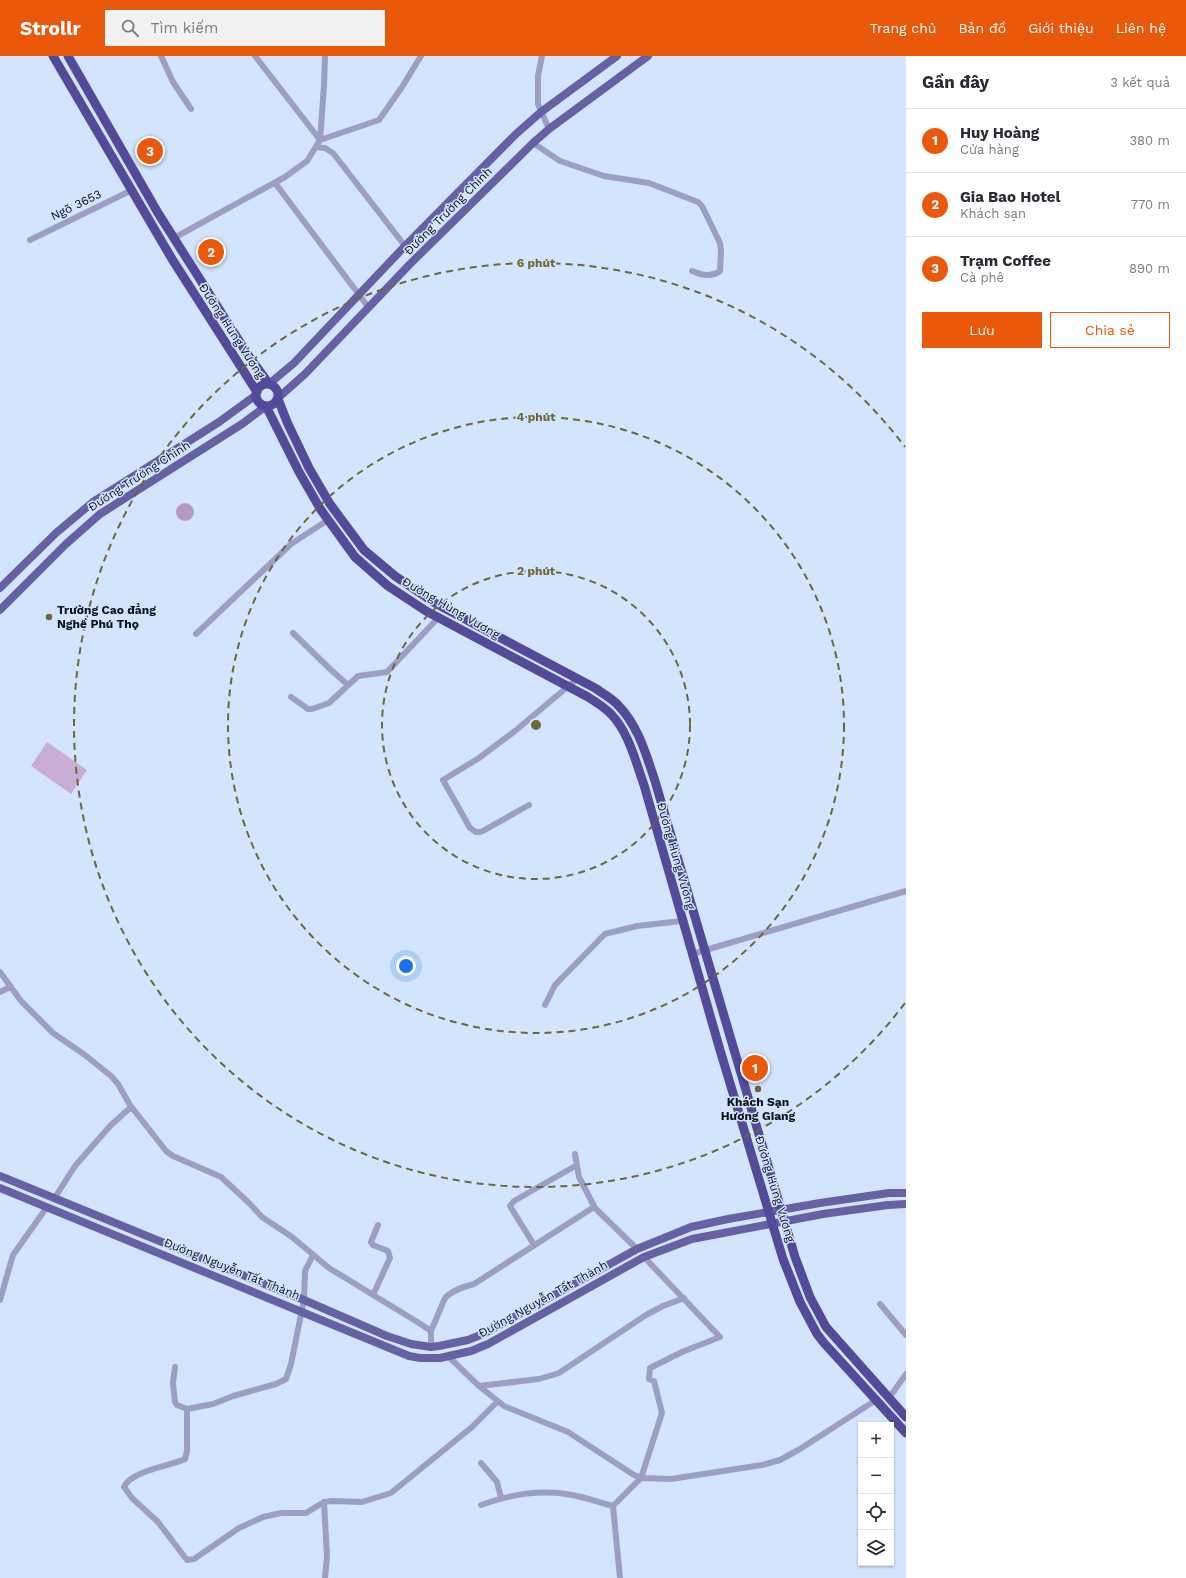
<!DOCTYPE html>
<html lang="vi">
<meta charset="utf-8">
<style>
body{margin:0;font-family:"Work Sans",sans-serif;background:#f2f2f3;color:#2b2b33}
.controls{position:absolute;right:12px;bottom:12px;display:grid;overflow:hidden;border-radius:0px;box-shadow:0 1px 3px #0004}
.controls button{width:36px;height:36px;display:grid;place-items:center;padding:0;border:0;border-bottom:1px solid #e1e1e2;background:#fff;color:#2b2b33;font:20px sans-serif}
.you{position:absolute;left:406px;top:910px;width:14px;height:14px;margin:-10px;border:3px solid #fff;border-radius:50%;background:#1a73e8;box-shadow:0 0 0 6px #1a73e833}
.badge{display:grid;place-items:center;width:26px;height:26px;border-radius:50%;background:#ea580c;color:#fff;font-size:13px;font-weight:700}
.pin{position:absolute;translate:-50% -50%;border:2px solid #fff;box-shadow:0 1px 4px #0006}
.list{margin:0;padding:0;list-style:none}
h2{display:flex;justify-content:space-between;align-items:center;height:52px;margin:0;padding:0 16px;font-size:17px}
h2 small{font-size:13px;font-weight:400;color:#7c7c81}
.list li{display:grid;grid-template-columns:26px 1fr auto;gap:12px;align-items:center;box-sizing:border-box;height:64px;padding:0 16px;border-top:1px solid #e1e1e2}
.list b{display:block;font-size:15px;white-space:nowrap}
.list p{margin:0;font-size:13px;white-space:nowrap;color:#7c7c81}
.list em{font-size:13px;font-style:normal;color:#7c7c81}
.actions{display:flex;gap:8px;padding:12px 16px}
.actions a{flex:1;padding:9px 0;border:1px solid #ea580c;border-radius:0px;text-align:center;font-size:14px;color:#ea580c}
.actions .main{background:#ea580c;color:#fff}
.icon{flex:none;width:22px;height:22px;fill:none;stroke:currentColor;stroke-width:2;stroke-linecap:round;stroke-linejoin:round}
.map{position:relative;flex:none;width:906px;height:1522px;overflow:hidden}
header{display:flex;align-items:center;gap:24px;box-sizing:border-box;height:56px;padding:0 20px;background:#ea580c;color:#fff}
header strong{font-size:19px}
nav{display:flex;gap:22px;margin-inline-start:auto;font-size:14px}
.search{width:280px;height:36px;background:#f2f2f3;display:flex;align-items:center;gap:10px;box-sizing:border-box;padding:0 14px;border-radius:0px;color:#7c7c81;font-size:15px}
main{display:flex}
aside{flex:1;background:#fff}
.map>svg:first-child{display:block}
</style>
<header>
<strong>Strollr</strong>
<div class="search"><svg class="icon" aria-label="search" viewBox="0 0 24 24"><circle cx="10" cy="10" r="6"/><path d="M15 15l6 6"/></svg>Tìm kiếm</div>
<nav><a>Trang chủ</a><a>Bản đồ</a><a>Giới thiệu</a><a>Liên hệ</a></nav>
</header>
<main>
<div class="map">
<svg width="906" height="1522" viewBox="0 0 906 1522">
<rect width="100%" height="100%" fill="#d3e5fd"/>
<path fill="#c9aed3" d="M 47,686 L 87,714 L 71,738 L 31,710 Z"/>
<path fill="#b79ac2" d="M176 456a9 9 0 1 1 18 0a9 9 0 1 1-18 0Z"/>
<g fill="none" stroke-linecap="round" stroke-linejoin="round">
<path stroke="#9e9dc4" stroke-width="6" d="M 161,0 L 173,26 L 191,53
M 255,0 L 320,84 L 379,64 L 402,31 L 421,0
M 542,0 L 538,20 L 538,48 L 549,73
M 533,87 L 560,105 L 604,120 L 649,127 L 698,146 L 702,150 L 720,187 L 721,195 L 720,215 C 712,221 701,219 692,215
M 316,91 L 325,92 L 333,97 L 405,190
M 275,127 L 369,252
M 174,182 L 285,121 L 307,105 L 320,84 L 324,30 L 325,0
M 30,184 L 132,134
M 293,577 L 330,613 L 348,629
M 196,578 L 291,488 L 328,464
M 291,641 L 308,653 L 312,653 L 329,647 L 358,620 L 387,616 L 439,561
M 529,749 L 481,776 L 476,776 L 470,772 L 443,724 L 479,702 L 515,675 L 578,622
M 692,898 L 906,835
M 0,916 L 21,945 L 53,977 L 85,999 L 111,1020 L 118,1028 L 130,1049 L 166,1095 L 173,1100 L 221,1121 L 249,1147 L 262,1161 L 292,1181 L 329,1212 L 419,1267 L 431,1275
M 0,936 L 10,931
M 545,949 L 555,929 L 605,878 L 637,870 L 682,865
M 575,1098 L 579,1121 L 595,1152 L 637,1193
M 54,1143 L 75,1110 L 110,1070 L 131,1051
M 534,1189 L 510,1150 L 514,1145 L 577,1109
M 373,1239 L 390,1202 L 388,1195 L 373,1189 L 371,1186 L 378,1169
M 0,1244 L 13,1199 L 47,1151
M 880,1248 L 906,1279
M 431,1291 L 431,1275 L 445,1242 C 453,1234 463,1231 474,1228 L 594,1151
M 449,1301 L 479,1330 L 504,1350 L 568,1376 L 634,1419 L 641,1422 L 671,1423 L 762,1409 L 780,1404 L 800,1393 L 876,1344
M 175,1311 L 173,1327 L 175,1346 L 177,1349 L 187,1353 L 213,1348 L 233,1340 L 276,1328 L 286,1323 L 291,1308 L 304,1244 L 305,1215 L 313,1199
M 479,1330 L 539,1323 L 559,1317 L 646,1259 L 663,1250 L 684,1242
M 889,1342 L 906,1318
M 187,1353 L 187,1395 L 185,1403 C 171,1410 130,1415 124,1431 L 132,1442 L 158,1466 L 187,1504 L 194,1503 L 239,1472 L 263,1461 L 281,1457 L 306,1457 L 324,1446 L 332,1445 L 362,1446 L 391,1437 L 472,1371 L 497,1346
M 481,1407 L 497,1426 L 501,1442
M 324,1446 L 327,1501 L 325,1522
M 481,1449 C 508,1439 537,1434 566,1438 C 582,1440 598,1446 613,1450
M 620,1522 L 613,1450 L 641,1422 L 662,1357 L 654,1325 L 649,1323 L 650,1312 L 682,1296 L 720,1281 L 644,1201"/>
<path stroke="#6661a5" stroke-width="8" d="M 269,328 L 294,307 L 405,190 L 516,78 L 541,56 L 617,0
M 278,342 L 305,318 L 410,208 L 533,87 L 549,73 L 648,0
M 0,532 L 56,477 L 93,446 L 219,366 L 256,339
M 0,554 L 66,488 L 100,458 L 242,368 L 266,350
M 0,1120 L 304,1244 L 387,1280 L 411,1288 L 431,1291 L 439,1290 L 468,1284 L 483,1278 L 637,1193 L 691,1171 L 728,1163 L 820,1147 L 889,1137 L 906,1137
M 0,1132 L 409,1300 L 420,1302 L 440,1302 L 471,1295 L 488,1288 L 644,1201 L 692,1183 L 823,1158 L 888,1149 L 906,1148"/>
<path stroke="#534a99" stroke-width="9" d="M 53,0 L 172,203 L 257,336
M 68,0 L 158,157 L 248,299 L 269,328
M256 339a11 11 0 1 1 22 0a11 11 0 1 1-22 0Z
M 278,343 L 287,366 L 309,412 L 330,448 L 364,494 L 395,520 L 435,547 L 595,632 C 602,637 611,642 617,648 C 638,669 646,698 655,725 L 795,1201 L 810,1241 L 826,1271 L 906,1361
M 266,350 L 299,416 L 321,454 L 355,501 L 388,530 L 426,555 L 588,641 C 596,646 604,651 611,658 C 629,677 635,704 644,729 L 720,994 L 783,1203 L 800,1246 L 817,1278 L 824,1287 L 906,1377"/>
</g>
<g fill="none" stroke="#6e6834" stroke-width="2" stroke-dasharray="7 5">
<circle cx="536" cy="669" r="154"/>
<circle cx="536" cy="669" r="308"/>
<path d="M905 947A462 462 0 1 1 905 391"/>
</g>
<g fill="#6e6834" stroke="#d3e5fd" stroke-width="1.5">
<circle cx="49" cy="561" r="4"/>
<circle cx="758" cy="1033" r="4"/>
</g>
<g text-anchor="middle" dominant-baseline="central" stroke-width="3" stroke-linejoin="round" paint-order="stroke">
<g font-size="12" fill="#0a121c" stroke="#d3e5fd">
<text transform="translate(76 149) rotate(-26)">Ngõ 3653</text>
<text transform="translate(448 155) rotate(-45)">Đường Trường Chinh</text>
<text transform="translate(232 275) rotate(57)">Đường Hùng Vương</text>
<text transform="translate(139 420) rotate(-33)">Đường Trường Chinh</text>
<text transform="translate(451 552) rotate(30)">Đường Hùng Vương</text>
<text transform="translate(676 800) rotate(74)">Đường Hùng Vương</text>
<text transform="translate(775 1133) rotate(73)">Đường Hùng Vương</text>
<text transform="translate(232 1213) rotate(22)">Đường Nguyễn Tất Thành</text>
<text transform="translate(543 1243) rotate(-29)">Đường Nguyễn Tất Thành</text>
</g>
<g font-size="12" font-weight="bold" fill="#0a121c" stroke="#d3e5fd" text-anchor="start">
<text x="57" y="554">Trường Cao đẳng<tspan x="57" dy="14">Nghề Phú Thọ</tspan></text>
<text x="758" y="1046" text-anchor="middle">Khách Sạn<tspan x="758" dy="14">Hương Giang</tspan></text>
</g>
</g>
<circle cx="536" cy="669" r="6" fill="#6e6834" stroke="#d3e5fd" stroke-width="2"/>
<g font-size="12" text-anchor="middle" font-weight="bold" fill="#6e6834" stroke="#d3e5fd" stroke-width="3" stroke-linejoin="round" paint-order="stroke">
<text x="536" y="211">6 phút</text>
<text x="536" y="365">4 phút</text>
<text x="536" y="519">2 phút</text>
</g>
</svg>
<div class="controls">
<button>+</button>
<button>−</button>
<button><svg class="icon" aria-label="locate" viewBox="0 0 24 24"><circle cx="12" cy="12" r="6"/><path d="M12 2v4M12 18v4M2 12h4M18 12h4"/></svg></button>
<button><svg class="icon" aria-label="layers" viewBox="0 0 24 24"><path d="M12 4l9 5-9 5-9-5zM3 14l9 5 9-5"/></svg></button>
</div>
<div class="you"></div>
<div class="pin badge" style="left:755px;top:1012px">1</div>
<div class="pin badge" style="left:211px;top:196px">2</div>
<div class="pin badge" style="left:150px;top:95px">3</div>
</div>
<aside>
<h2>Gần đây<small>3 kết quả</small></h2>
<ul class="list">
<li><span class="badge">1</span><div><b>Huy Hoàng</b><p>Cửa hàng</p></div><em>380 m</em></li>
<li><span class="badge">2</span><div><b>Gia Bao Hotel</b><p>Khách sạn</p></div><em>770 m</em></li>
<li><span class="badge">3</span><div><b>Trạm Coffee</b><p>Cà phê</p></div><em>890 m</em></li>
</ul>
<div class="actions"><a class="main">Lưu</a><a>Chia sẻ</a></div>
</aside>
</main>
